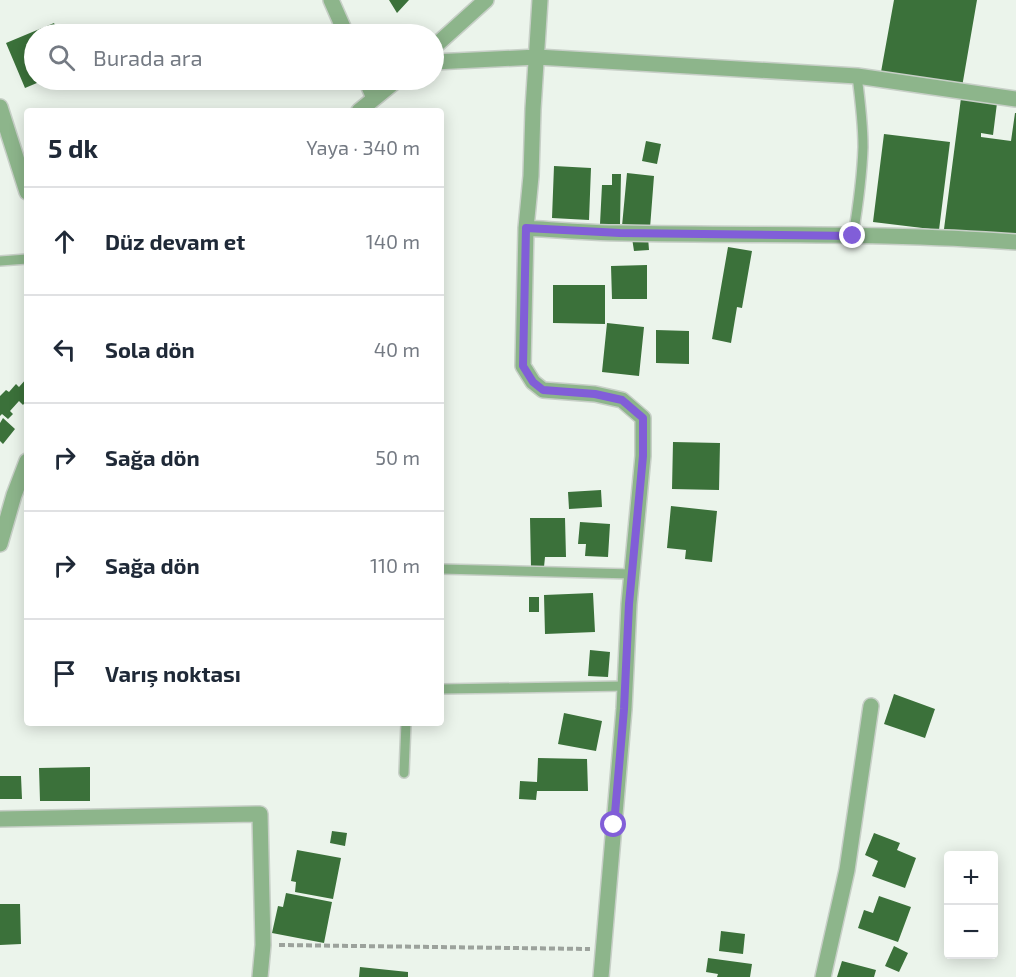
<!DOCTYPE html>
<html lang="tr">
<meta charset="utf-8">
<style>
body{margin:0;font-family:"Exo 2",sans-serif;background:#f6f6f7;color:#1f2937}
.controls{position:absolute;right:18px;bottom:18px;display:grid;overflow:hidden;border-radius:6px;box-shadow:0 3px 15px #0003}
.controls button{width:54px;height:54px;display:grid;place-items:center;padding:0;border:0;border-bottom:2px solid #e0e1e3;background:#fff;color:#1f2937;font:30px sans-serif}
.stop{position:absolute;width:18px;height:18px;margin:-14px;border:4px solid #815ed8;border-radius:50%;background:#fff}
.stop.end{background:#815ed8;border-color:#fff;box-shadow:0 2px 6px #0008}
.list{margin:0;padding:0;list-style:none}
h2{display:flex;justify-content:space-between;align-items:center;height:78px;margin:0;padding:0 24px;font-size:26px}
h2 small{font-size:20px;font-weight:400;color:#747a83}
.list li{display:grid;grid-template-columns:39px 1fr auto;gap:18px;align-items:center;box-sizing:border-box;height:108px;padding:0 24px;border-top:2px solid #e0e1e3}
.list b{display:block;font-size:22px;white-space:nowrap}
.list em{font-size:20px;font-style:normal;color:#747a83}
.icon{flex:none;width:33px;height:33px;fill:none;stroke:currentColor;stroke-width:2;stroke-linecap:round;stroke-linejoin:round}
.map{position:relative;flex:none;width:1016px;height:977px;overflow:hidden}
.search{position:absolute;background:#fff;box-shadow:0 3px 15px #0003;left:24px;top:24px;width:420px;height:66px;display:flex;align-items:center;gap:15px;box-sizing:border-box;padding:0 21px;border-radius:33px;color:#747a83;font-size:22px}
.panel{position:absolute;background:#fff;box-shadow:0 3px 15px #0003;left:24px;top:108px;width:420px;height:618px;border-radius:6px}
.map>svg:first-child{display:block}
</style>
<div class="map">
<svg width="1016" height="977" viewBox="0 0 1016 977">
<rect width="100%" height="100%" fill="#ebf4eb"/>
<path fill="#3b713a" d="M 389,0 L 409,0 L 397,13 Z
M 894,0 L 977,0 L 962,87 L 881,72 Z
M 54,23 L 59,34 L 34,34 L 34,80 L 44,80 L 25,88 L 6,43 Z
M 961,98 L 997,103 L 993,135 L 981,133 L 981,137 L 1011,141 L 1015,113 L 1016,113 L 1016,239 L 944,229 Z
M 884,134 L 950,142 L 939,230 L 873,222 Z
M 646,141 L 661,144 L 657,164 L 642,161 Z
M 554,166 L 591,168 L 589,220 L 552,218 Z
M 627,173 L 654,176 L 650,228 L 622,226 Z
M 612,174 L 621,174 L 620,225 L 600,224 L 602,185 L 612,185 Z
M 648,237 L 649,250 L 634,251 L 632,238 Z
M 728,247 L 752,251 L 742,308 L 737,307 L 731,343 L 712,339 Z
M 647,265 L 647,299 L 612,299 L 611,266 Z
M 553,285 L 605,285 L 605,324 L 553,323 Z
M 607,323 L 644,327 L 639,376 L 602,372 Z
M 656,330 L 689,331 L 689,364 L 656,363 Z
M 27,378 L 27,400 L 23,405 L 19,401 L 10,411 L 13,414 L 8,419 L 2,414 L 0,416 L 0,396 L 6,390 L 9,392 L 16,384 L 19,387 Z
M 3,418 L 15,429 L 3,444 L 0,441 L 0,423 Z
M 673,442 L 720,443 L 719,490 L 672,489 Z
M 601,490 L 602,507 L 569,509 L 568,492 Z
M 671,506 L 717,511 L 712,562 L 685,559 L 686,550 L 667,548 Z
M 530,518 L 565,518 L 566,557 L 545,557 L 544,567 L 531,567 Z
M 580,522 L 610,524 L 608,557 L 585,556 L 586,544 L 578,544 Z
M 593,593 L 595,632 L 545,634 L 544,595 Z
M 529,597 L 539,597 L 539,612 L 529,612 Z
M 590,650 L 610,652 L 608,677 L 588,676 Z
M 894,694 L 935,709 L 925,738 L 884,724 Z
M 564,713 L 602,721 L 596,751 L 558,744 Z
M 538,758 L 587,759 L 588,791 L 537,791 L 536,800 L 519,799 L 520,781 L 537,782 Z
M 90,767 L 90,801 L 40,801 L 39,768 Z
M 0,776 L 21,776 L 22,799 L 0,799 Z
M 332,831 L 347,833 L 345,846 L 330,843 Z
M 874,833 L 900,843 L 897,850 L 916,858 L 905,888 L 872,876 L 878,861 L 865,855 Z
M 297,850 L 341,858 L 333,899 L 295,892 L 296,882 L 291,881 Z
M 286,893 L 332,902 L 324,943 L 272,933 L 278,906 L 283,907 Z
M 879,896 L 911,907 L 898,942 L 858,928 L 864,910 L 873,913 Z
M 0,904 L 20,904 L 21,944 L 0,945 Z
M 721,931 L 745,934 L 743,954 L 719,951 Z
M 894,946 L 908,953 L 899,972 L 885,966 Z
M 708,958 L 752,964 L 750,977 L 717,977 L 718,974 L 706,972 Z
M 842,961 L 876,970 L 874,977 L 837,977 Z
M 360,967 L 408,972 L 408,977 L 359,977 Z"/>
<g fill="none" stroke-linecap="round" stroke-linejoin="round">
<defs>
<path id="lane" d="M 853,236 C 858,206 862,177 863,147 C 863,123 860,99 857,76
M 0,261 L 27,259
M 441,569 L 632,574
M 441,689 L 625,686
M 404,773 L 406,723"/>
<path id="street" d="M 331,0 L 346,34
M 540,0 L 533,109 L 531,176 L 526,228 L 523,366 L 533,382 L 543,390 L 595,394 L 622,400 L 643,418 L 643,456 L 629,604 L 624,709 L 601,977
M 434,47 L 486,0
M 434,62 L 537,57 L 857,76 L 1016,99
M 366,80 L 374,98
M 0,107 L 27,192
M 359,111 L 397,80
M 526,228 C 558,230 590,233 622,233 C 753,236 885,232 1016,242
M 0,544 L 14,495 L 27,461
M 0,819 L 260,814 L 263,945 L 260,977
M 823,977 L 847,870 L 871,706"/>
</defs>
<use href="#lane" stroke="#c7cfc7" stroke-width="12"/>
<use href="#street" stroke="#c7cfc7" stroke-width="18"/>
<path stroke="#9ca29c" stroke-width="4" stroke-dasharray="6 3" stroke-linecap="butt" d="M 279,945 L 590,949"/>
<use href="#lane" stroke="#8db58b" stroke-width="9"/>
<use href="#street" stroke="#8db58b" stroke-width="15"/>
</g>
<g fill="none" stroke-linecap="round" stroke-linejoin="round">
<path stroke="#815ed8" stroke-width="8" d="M 614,825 L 624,709 L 629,604 L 643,456 L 643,418 L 622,400 L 595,394 L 543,390 L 533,382 L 523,366 L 526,228 L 620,233 L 853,236"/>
</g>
</svg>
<div class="controls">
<button>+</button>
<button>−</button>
</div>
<div class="stop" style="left:614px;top:825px"></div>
<div class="stop end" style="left:853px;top:236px"></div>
<div class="search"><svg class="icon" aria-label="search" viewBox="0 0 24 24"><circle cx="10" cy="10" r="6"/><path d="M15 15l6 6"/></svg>Burada ara</div>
<section class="panel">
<h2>5 dk<small>Yaya · 340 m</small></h2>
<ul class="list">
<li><svg class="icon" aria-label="ahead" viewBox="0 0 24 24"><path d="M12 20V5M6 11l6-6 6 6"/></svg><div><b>Düz devam et</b></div><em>140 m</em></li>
<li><svg class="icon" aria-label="left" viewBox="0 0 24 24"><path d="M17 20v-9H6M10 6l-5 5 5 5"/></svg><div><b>Sola dön</b></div><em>40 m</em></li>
<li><svg class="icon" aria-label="right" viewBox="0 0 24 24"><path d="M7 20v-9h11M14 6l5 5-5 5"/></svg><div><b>Sağa dön</b></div><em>50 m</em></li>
<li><svg class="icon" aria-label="right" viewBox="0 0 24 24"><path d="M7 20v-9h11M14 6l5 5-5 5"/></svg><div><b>Sağa dön</b></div><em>110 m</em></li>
<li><svg class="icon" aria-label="arrive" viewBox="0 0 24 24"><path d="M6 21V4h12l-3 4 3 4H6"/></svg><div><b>Varış noktası</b></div></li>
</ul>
</section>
</div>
